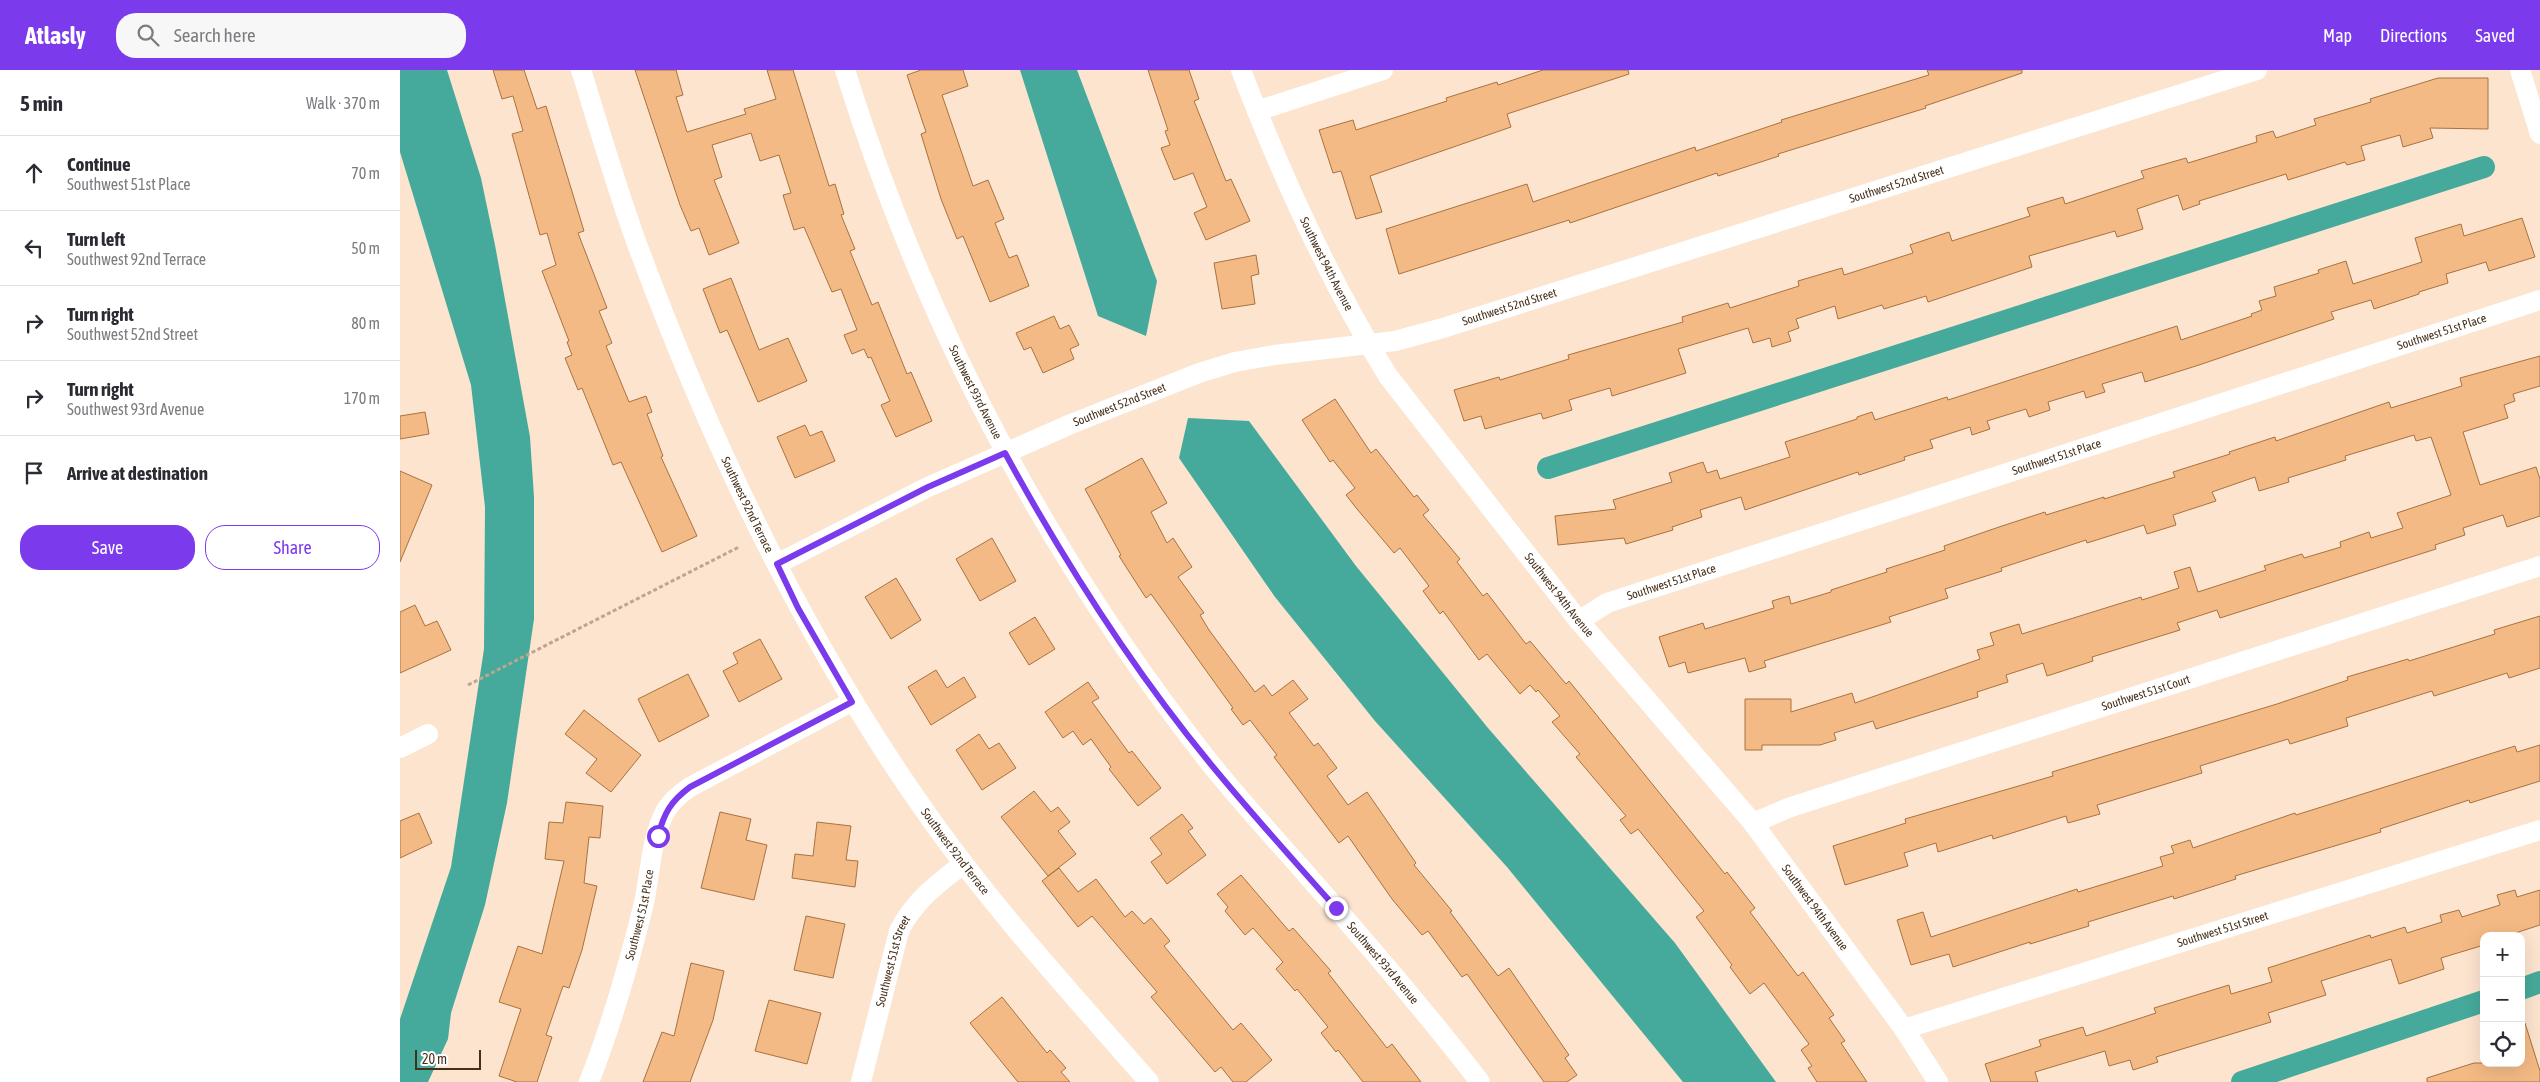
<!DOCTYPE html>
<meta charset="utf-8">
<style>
body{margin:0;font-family:"Asap Condensed",sans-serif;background:#f7f7f7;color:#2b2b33}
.controls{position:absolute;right:15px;bottom:15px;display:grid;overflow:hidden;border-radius:10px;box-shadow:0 5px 20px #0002}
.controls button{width:45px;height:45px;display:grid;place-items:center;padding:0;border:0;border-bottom:1px solid #e1e1e2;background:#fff;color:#2b2b33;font:25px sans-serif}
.scale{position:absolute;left:15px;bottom:12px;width:66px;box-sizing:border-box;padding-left:5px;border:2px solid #462f1a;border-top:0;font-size:14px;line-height:18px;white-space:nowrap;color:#462f1a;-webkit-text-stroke:4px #fff;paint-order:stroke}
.stop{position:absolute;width:15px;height:15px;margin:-11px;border:4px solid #7c3aed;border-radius:50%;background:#fff}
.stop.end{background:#7c3aed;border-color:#fff;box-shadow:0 1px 5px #0008}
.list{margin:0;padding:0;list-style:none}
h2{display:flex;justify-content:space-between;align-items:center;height:65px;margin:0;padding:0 20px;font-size:21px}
h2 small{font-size:16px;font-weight:400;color:#7c7c81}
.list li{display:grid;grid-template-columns:32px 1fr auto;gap:15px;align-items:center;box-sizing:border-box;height:75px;padding:0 20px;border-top:1px solid #e1e1e2}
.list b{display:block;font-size:19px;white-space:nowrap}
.list p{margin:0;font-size:16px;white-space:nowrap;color:#7c7c81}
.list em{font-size:16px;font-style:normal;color:#7c7c81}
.actions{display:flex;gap:10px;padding:15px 20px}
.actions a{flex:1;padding:11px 0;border:1px solid #7c3aed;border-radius:20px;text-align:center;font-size:18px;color:#7c3aed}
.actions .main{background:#7c3aed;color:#fff}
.icon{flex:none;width:28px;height:28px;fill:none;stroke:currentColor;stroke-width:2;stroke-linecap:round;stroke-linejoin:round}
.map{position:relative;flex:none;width:2140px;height:1012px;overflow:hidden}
header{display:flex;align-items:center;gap:30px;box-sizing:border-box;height:70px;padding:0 25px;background:#7c3aed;color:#fff}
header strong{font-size:24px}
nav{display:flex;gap:28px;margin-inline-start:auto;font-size:18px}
.search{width:350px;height:45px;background:#f7f7f7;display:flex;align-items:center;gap:12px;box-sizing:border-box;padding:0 18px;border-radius:20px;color:#7c7c81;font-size:19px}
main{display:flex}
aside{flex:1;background:#fff}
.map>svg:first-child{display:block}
</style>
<header>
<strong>Atlasly</strong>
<div class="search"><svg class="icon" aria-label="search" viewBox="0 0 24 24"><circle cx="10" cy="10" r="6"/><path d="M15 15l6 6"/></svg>Search here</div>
<nav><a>Map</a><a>Directions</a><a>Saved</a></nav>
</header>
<main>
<aside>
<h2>5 min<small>Walk · 370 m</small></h2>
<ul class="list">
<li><svg class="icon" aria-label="ahead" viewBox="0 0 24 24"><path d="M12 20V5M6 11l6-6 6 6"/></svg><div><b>Continue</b><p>Southwest 51st Place</p></div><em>70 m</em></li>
<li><svg class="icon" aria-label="left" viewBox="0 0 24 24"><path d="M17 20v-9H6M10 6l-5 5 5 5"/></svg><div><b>Turn left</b><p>Southwest 92nd Terrace</p></div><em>50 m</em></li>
<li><svg class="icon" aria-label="right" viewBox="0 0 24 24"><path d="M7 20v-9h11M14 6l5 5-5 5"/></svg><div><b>Turn right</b><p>Southwest 52nd Street</p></div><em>80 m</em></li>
<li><svg class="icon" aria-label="right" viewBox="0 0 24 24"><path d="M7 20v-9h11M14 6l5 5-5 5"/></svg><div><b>Turn right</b><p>Southwest 93rd Avenue</p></div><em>170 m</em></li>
<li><svg class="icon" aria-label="arrive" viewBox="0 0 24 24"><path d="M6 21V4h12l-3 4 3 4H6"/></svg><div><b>Arrive at destination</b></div></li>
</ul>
<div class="actions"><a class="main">Save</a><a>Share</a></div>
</aside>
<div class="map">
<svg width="2140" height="1012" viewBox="0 0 2140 1012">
<rect width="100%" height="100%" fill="#fce4cf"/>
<path fill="#45aa9b" d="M 0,0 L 47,0 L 81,108 L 95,175 L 130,367 L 134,427 L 134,549 L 107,733 L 85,835 L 51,943 L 48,969 L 28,1012 L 0,1012 L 0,949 L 51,797 L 84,579 L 85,437 L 71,315 L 0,82 Z
M 620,0 L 677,0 L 757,211 L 746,266 L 698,246 Z
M 788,348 L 849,351 L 956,496 L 1088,658 L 1275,873 L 1376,1012 L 1283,1012 L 1107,797 L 975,651 L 875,527 L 779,388 Z"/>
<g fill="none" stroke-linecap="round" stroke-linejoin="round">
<path stroke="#45aa9b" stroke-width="22" d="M 1148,398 L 2084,97
M 2121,919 L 2140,912
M 1842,1012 L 2084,931"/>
</g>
<path fill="#f4ba85" stroke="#a97240" d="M 93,0 L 124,0 L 137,39 L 146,36 L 184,161 L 178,163 L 207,238 L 199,241 L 212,273 L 206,276 L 229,332 L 246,326 L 252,342 L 247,344 L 263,386 L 261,387 L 297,466 L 262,482 L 221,392 L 213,395 L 182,318 L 178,320 L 165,288 L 172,285 L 167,272 L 169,271 L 142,201 L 156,195 L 147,163 L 140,165 L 112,64 L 123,61 L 113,26 L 102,29 Z
M 235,0 L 276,0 L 283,25 L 276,27 L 287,62 L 346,44 L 344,39 L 376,29 L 367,0 L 393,0 L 429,116 L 435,114 L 444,144 L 441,145 L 455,179 L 450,181 L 472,235 L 478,232 L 507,304 L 511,302 L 532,351 L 496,367 L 481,335 L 490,331 L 471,287 L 468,288 L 464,279 L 452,284 L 444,265 L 457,260 L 441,219 L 432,222 L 404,157 L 394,160 L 383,125 L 391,123 L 379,85 L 360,91 L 351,63 L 312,75 L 322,107 L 314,110 L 339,173 L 309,185 L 299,158 L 291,161 L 280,135 Z
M 521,0 L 563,0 L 568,16 L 542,25 L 573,116 L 588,110 L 604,149 L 595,153 L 609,188 L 617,185 L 629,216 L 590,232 L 563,166 L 557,169 L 541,129 L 521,64 L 526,62 L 507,5 Z
M 748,0 L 789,0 L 799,29 L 794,31 L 826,111 L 831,109 L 850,151 L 806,170 L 794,143 L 807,137 L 793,103 L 774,110 L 761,78 L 770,75 L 765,61 L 768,60 Z
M 1143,0 L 1228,0 L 1229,4 L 1107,44 L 1111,57 L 970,106 L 982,142 L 956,149 L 941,101 L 933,103 L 919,60 L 953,50 L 956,60 L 1047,31 L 1046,28 L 1097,12 L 1098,15 Z
M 1527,0 L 1622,0 L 1622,3 L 1525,36 L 1526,38 L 1378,84 L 1379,86 L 1318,106 L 1317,103 L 1170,153 L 1169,150 L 999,204 L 986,159 L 1127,114 L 1133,132 L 1295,77 L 1296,81 L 1382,52 L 1381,50 L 1529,5 Z
M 2038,8 L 2088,8 L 2088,59 L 2030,58 L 2033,68 L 2003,77 L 2000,65 L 1961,76 L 1965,90 L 1947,95 L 1945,92 L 1888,110 L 1886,104 L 1799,131 L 1800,134 L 1783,140 L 1778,125 L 1737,139 L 1743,159 L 1717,167 L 1715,161 L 1629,186 L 1632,197 L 1528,232 L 1526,226 L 1484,239 L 1482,235 L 1438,249 L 1435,236 L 1396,249 L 1399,258 L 1388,262 L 1391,271 L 1372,277 L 1370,268 L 1353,273 L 1348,258 L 1278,279 L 1286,303 L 1212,326 L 1210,318 L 1169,330 L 1172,340 L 1143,349 L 1141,343 L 1085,359 L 1081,346 L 1064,351 L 1054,320 L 1099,307 L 1100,310 L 1169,289 L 1168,285 L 1283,252 L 1282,247 L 1328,233 L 1330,238 L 1399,216 L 1398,211 L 1442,198 L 1444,205 L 1513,183 L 1510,175 L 1549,162 L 1552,171 L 1630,146 L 1627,138 L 1663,127 L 1665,134 L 1744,108 L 1741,101 L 1786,88 L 1788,93 L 1857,72 L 1856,66 L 1873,61 L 1876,68 L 1916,55 L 1914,49 L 1971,32 L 1970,29 Z
M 2122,148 L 2135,187 L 2089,201 L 2086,192 L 2046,204 L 2048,213 L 2019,222 L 2019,224 L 1974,239 L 1971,230 L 1931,242 L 1934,249 L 1799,295 L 1745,312 L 1742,302 L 1702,314 L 1705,322 L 1686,328 L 1684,321 L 1648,332 L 1650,340 L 1629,347 L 1626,339 L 1587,351 L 1590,359 L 1572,365 L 1570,357 L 1530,370 L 1533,378 L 1504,387 L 1505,390 L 1459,405 L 1458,402 L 1345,440 L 1341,427 L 1300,440 L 1302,447 L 1272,457 L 1273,460 L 1226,474 L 1224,468 L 1158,475 L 1155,446 L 1216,439 L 1213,430 L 1272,412 L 1269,403 L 1303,392 L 1307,403 L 1317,400 L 1320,409 L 1390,387 L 1385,372 L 1457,349 L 1457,347 L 1472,342 L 1475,350 L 1547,327 L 1548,330 L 1777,256 L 1781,270 L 1852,246 L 1851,244 L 1862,240 L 1859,231 L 1876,226 L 1874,217 L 1919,203 L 1918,200 L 1946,191 L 1953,214 L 2022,192 L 2015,168 L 2061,154 L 2064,166 Z
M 856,185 L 859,204 L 851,206 L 855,234 L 822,239 L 814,193 Z
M 331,208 L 359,280 L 388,268 L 407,311 L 358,332 L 327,260 L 320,263 L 303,219 Z
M 654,246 L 660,259 L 669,255 L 679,275 L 670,279 L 674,289 L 643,303 L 631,277 L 624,280 L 616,263 Z
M 2140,286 L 2140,316 L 2113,324 L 2115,331 L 2104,335 L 2108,348 L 2063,362 L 2080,415 L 2136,397 L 2140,409 L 2140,446 L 2107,457 L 2103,445 L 2063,458 L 2065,465 L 2035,475 L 2036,479 L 1820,548 L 1817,540 L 1777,553 L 1780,560 L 1692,587 L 1693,591 L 1647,606 L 1643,593 L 1606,605 L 1608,612 L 1577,622 L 1578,627 L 1476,659 L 1473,651 L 1434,663 L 1436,670 L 1420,675 L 1362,675 L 1362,680 L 1345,680 L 1345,629 L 1391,629 L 1391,642 L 1452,623 L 1455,633 L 1580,589 L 1577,580 L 1594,575 L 1590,563 L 1619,554 L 1622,564 L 1741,527 L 1742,530 L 1779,518 L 1774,502 L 1790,497 L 1798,522 L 1866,500 L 1864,496 L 1902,484 L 1904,488 L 1941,477 L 1940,472 L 1969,462 L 1971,468 L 2003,458 L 1997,443 L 2051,425 L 2031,367 L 2016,371 L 2014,365 L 1945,386 L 1946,390 L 1888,408 L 1889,412 L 1859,421 L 1855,407 L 1812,422 L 1816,431 L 1773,445 L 1776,455 L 1747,464 L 1744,455 L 1687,473 L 1686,470 L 1601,498 L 1602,501 L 1545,519 L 1548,528 L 1489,547 L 1491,552 L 1364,591 L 1366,597 L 1349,602 L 1345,588 L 1288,603 L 1285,592 L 1269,597 L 1259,567 L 1303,553 L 1305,559 L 1374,538 L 1372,531 L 1389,526 L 1391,534 L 1431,522 L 1431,520 L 1487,502 L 1486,499 L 1545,480 L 1544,476 L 1599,457 L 1645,442 L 1646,445 L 1704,427 L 1704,429 L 1775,407 L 1773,402 L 1830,384 L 1829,382 L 1875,367 L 1876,371 L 1989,332 L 1991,338 L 2062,316 L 2060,308 Z
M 935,329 L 971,383 L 976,379 L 1014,427 L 1017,425 L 1029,440 L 1023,445 L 1060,489 L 1057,492 L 1083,526 L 1087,523 L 1126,574 L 1130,571 L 1166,614 L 1169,611 L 1325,804 L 1327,802 L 1355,838 L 1350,842 L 1398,906 L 1403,902 L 1434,945 L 1429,948 L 1445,971 L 1441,973 L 1467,1012 L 1417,1012 L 1408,998 L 1412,996 L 1401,980 L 1409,974 L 1364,913 L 1350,924 L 1330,897 L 1332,895 L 1296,847 L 1304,841 L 1238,759 L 1231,764 L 1220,750 L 1226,746 L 1176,687 L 1180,684 L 1152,652 L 1160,646 L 1138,620 L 1136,622 L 1130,615 L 1120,624 L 1087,584 L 1079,590 L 1043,541 L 1040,544 L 1023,521 L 1029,516 L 1000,478 L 994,483 L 957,439 L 946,425 L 955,418 L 933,390 L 930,392 L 902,350 Z
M 25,342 L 29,364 L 0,369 L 0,346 Z
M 405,355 L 410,366 L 422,361 L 435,391 L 395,408 L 377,367 Z
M 742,388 L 767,433 L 751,442 L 767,473 L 773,468 L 792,497 L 778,507 L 804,543 L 800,545 L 809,560 L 855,622 L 864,615 L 872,626 L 893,610 L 908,629 L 889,643 L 914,676 L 918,673 L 937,698 L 927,706 L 948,735 L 967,722 L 1016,793 L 1014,795 L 1052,841 L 1050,842 L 1098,906 L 1109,898 L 1169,985 L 1165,988 L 1177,1005 L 1167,1012 L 1144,1012 L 1067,904 L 1062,907 L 1028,861 L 1022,865 L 992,829 L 948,766 L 939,773 L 874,687 L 877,685 L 850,650 L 843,655 L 831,639 L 833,638 L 751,524 L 746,528 L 719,486 L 721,485 L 685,419 Z
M 0,401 L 32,415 L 0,492 Z
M 592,468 L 616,511 L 580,531 L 556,489 Z
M 496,508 L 521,550 L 491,569 L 465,527 Z
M 15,535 L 25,556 L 37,551 L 51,580 L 0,603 L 0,542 Z
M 2140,546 L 2140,598 L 2109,608 L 2107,603 L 2034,626 L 2032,621 L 1946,648 L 1948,656 L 1890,674 L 1888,669 L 1800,696 L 1802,703 L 1697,735 L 1700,744 L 1668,753 L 1666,746 L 1593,769 L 1592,765 L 1538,782 L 1536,773 L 1504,783 L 1508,796 L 1445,815 L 1433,776 L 1506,753 L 1505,749 L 1653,706 L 1652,702 L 1877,634 L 1948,610 L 1947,607 L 2008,589 L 2009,591 L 2095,564 L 2094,560 Z
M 635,547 L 655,579 L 629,595 L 609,563 Z
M 360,569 L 382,609 L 339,632 L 323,601 L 338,593 L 333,583 Z
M 536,600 L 547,618 L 564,607 L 576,627 L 531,655 L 508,617 Z
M 288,604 L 309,646 L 259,672 L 238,629 Z
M 688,612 L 699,628 L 692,632 L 729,683 L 732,681 L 761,718 L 738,736 L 709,699 L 711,697 L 691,669 L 683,675 L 673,661 L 663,668 L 645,642 Z
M 184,640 L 241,685 L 211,722 L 186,703 L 197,689 L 165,664 Z
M 579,664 L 589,679 L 599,673 L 616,698 L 582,720 L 556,680 Z
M 2140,675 L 2140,711 L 2070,733 L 2069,730 L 1980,759 L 1981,762 L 1835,806 L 1836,809 L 1774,829 L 1773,826 L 1688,852 L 1689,856 L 1630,874 L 1630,872 L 1553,897 L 1549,884 L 1511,895 L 1497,850 L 1523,842 L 1531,867 L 1677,819 L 1678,822 L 1763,796 L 1760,787 L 1774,783 L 1771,776 L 1790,770 L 1793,778 L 1895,743 L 1896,745 L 2115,676 L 2117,682 Z
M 634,721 L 651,742 L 658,737 L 670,752 L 658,761 L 676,784 L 648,806 L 601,747 Z
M 166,732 L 203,736 L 200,768 L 189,767 L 184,813 L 197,816 L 182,880 L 169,918 L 163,916 L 146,965 L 152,967 L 137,1012 L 117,1012 L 99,1006 L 121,939 L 99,932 L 118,876 L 142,884 L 164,791 L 145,789 L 149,752 L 163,753 Z
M 320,742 L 351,749 L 346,770 L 367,775 L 354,830 L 301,818 Z
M 19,743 L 32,773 L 0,788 L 0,751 Z
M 782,744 L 793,758 L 788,761 L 806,785 L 767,814 L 751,792 L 762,784 L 750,768 Z
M 417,752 L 451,756 L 446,790 L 458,791 L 455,817 L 392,808 L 395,784 L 413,786 Z
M 659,798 L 678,822 L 696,809 L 725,847 L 732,841 L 744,854 L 751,848 L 770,871 L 764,876 L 833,960 L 841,953 L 872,990 L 846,1012 L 833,1012 L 821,997 L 815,1002 L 751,927 L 757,922 L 692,846 L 678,857 L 642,811 Z
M 841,805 L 889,861 L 893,858 L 931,901 L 928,903 L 987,978 L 992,974 L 1021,1012 L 963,1012 L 938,980 L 936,982 L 921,963 L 928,957 L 897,919 L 895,921 L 876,899 L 883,892 L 853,858 L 845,865 L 825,841 L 828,837 L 817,824 Z
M 2115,820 L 2117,827 L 2140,820 L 2140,855 L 2106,866 L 2084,866 L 2084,875 L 2041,888 L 2044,899 L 1999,914 L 1991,889 L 1921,911 L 1926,925 L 1868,943 L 1871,952 L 1756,987 L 1758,992 L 1733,1000 L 1730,990 L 1709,996 L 1705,981 L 1635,1002 L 1638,1012 L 1591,1012 L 1585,994 L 1641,976 L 1639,970 L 1683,957 L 1686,966 L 1756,943 L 1754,938 L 1829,915 L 1831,924 L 1872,912 L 1868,898 L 1970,865 L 1971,868 L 2005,857 L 2007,863 L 2042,852 L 2040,845 L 2059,840 L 2062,847 L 2100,835 L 2097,825 Z
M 406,846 L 445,854 L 433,908 L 394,900 Z
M 291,893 L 324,901 L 313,950 L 290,1012 L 243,1012 L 262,962 L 274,966 Z
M 602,927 L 647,983 L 650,980 L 666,998 L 661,1002 L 670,1012 L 618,1012 L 570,953 Z
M 369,930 L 421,943 L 407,994 L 355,981 Z
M 2125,953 L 2140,1001 L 2140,1012 L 2027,1012 L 2027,1008 L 2074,993 L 2121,993 L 2121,954 Z"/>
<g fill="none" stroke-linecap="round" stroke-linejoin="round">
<path stroke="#bda590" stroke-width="3" stroke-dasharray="4 2.5" stroke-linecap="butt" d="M 68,615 L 339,477"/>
<g stroke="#fff" stroke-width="20">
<path id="s1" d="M 181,0 C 201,63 219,128 243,190 C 316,385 407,574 527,744 C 594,839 672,924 749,1012"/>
<path id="s2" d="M 445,0 C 523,250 645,482 806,688 C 836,726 869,762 901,798 C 962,868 1023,938 1080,1012"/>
<path id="s3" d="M 841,0 C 881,105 929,210 988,306 L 1179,551 L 1353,753 L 1504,959 L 1538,1012"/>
<path d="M 2120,0 L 2140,64"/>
<path d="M 857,41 L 983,0"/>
<path id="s4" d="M 377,494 L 528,417 L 671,354 L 799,303 L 835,292 L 874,285 L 995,271 L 1043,258 L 1857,0"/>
<path id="s5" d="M 1179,551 L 1207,533 L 2140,230"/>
<path d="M 0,678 L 28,664"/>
<path id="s6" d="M 1353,753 L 1391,737 L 2140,496"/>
<path id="s7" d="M 1504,959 L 2140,760"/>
<path id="s8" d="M 189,1012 C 212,954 229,894 244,833 C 250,805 251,770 264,744 C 270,732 279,725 290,717 L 453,631"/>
<path id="s9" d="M 461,1012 L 499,861 C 514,831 537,814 563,794"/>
</g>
</g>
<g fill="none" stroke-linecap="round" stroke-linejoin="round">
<path stroke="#7c3aed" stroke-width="6" d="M 258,766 C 264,743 271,731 290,717 L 452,632 L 398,538 L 377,494 L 528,417 L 605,383 C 664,491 731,597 809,692 C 850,742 893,790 936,838"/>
</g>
<g text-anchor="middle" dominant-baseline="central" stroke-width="4" stroke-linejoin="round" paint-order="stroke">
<g font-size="12" fill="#462f1a" stroke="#fff">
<text stroke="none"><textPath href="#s4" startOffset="1188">Southwest 52nd Street</textPath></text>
<text stroke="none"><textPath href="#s3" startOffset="212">Southwest 94th Avenue</textPath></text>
<text stroke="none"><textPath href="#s4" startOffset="782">Southwest 52nd Street</textPath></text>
<text stroke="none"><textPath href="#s5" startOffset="911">Southwest 51st Place</textPath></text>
<text stroke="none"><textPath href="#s2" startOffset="348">Southwest 93rd Avenue</textPath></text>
<text stroke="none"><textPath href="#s4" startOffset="378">Southwest 52nd Street</textPath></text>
<text stroke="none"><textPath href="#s5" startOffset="506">Southwest 51st Place</textPath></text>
<text stroke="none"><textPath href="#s1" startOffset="466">Southwest 92nd Terrace</textPath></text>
<text stroke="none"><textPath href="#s5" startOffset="101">Southwest 51st Place</textPath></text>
<text stroke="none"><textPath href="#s3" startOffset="618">Southwest 94th Avenue</textPath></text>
<text stroke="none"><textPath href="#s6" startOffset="414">Southwest 51st Court</textPath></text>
<text stroke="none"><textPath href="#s1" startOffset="871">Southwest 92nd Terrace</textPath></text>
<text stroke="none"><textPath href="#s3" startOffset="1022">Southwest 94th Avenue</textPath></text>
<text stroke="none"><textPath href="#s8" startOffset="175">Southwest 51st Place</textPath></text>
<text stroke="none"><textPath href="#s7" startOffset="334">Southwest 51st Street</textPath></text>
<text stroke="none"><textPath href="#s9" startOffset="125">Southwest 51st Street</textPath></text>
<text stroke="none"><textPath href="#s2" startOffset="1052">Southwest 93rd Avenue</textPath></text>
</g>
</g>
</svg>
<div class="controls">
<button>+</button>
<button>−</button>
<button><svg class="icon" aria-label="locate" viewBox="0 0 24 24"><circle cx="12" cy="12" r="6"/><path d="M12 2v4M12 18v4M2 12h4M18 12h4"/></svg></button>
</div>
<div class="scale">20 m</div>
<div class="stop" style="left:258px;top:766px"></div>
<div class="stop end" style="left:936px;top:838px"></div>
</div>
</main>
